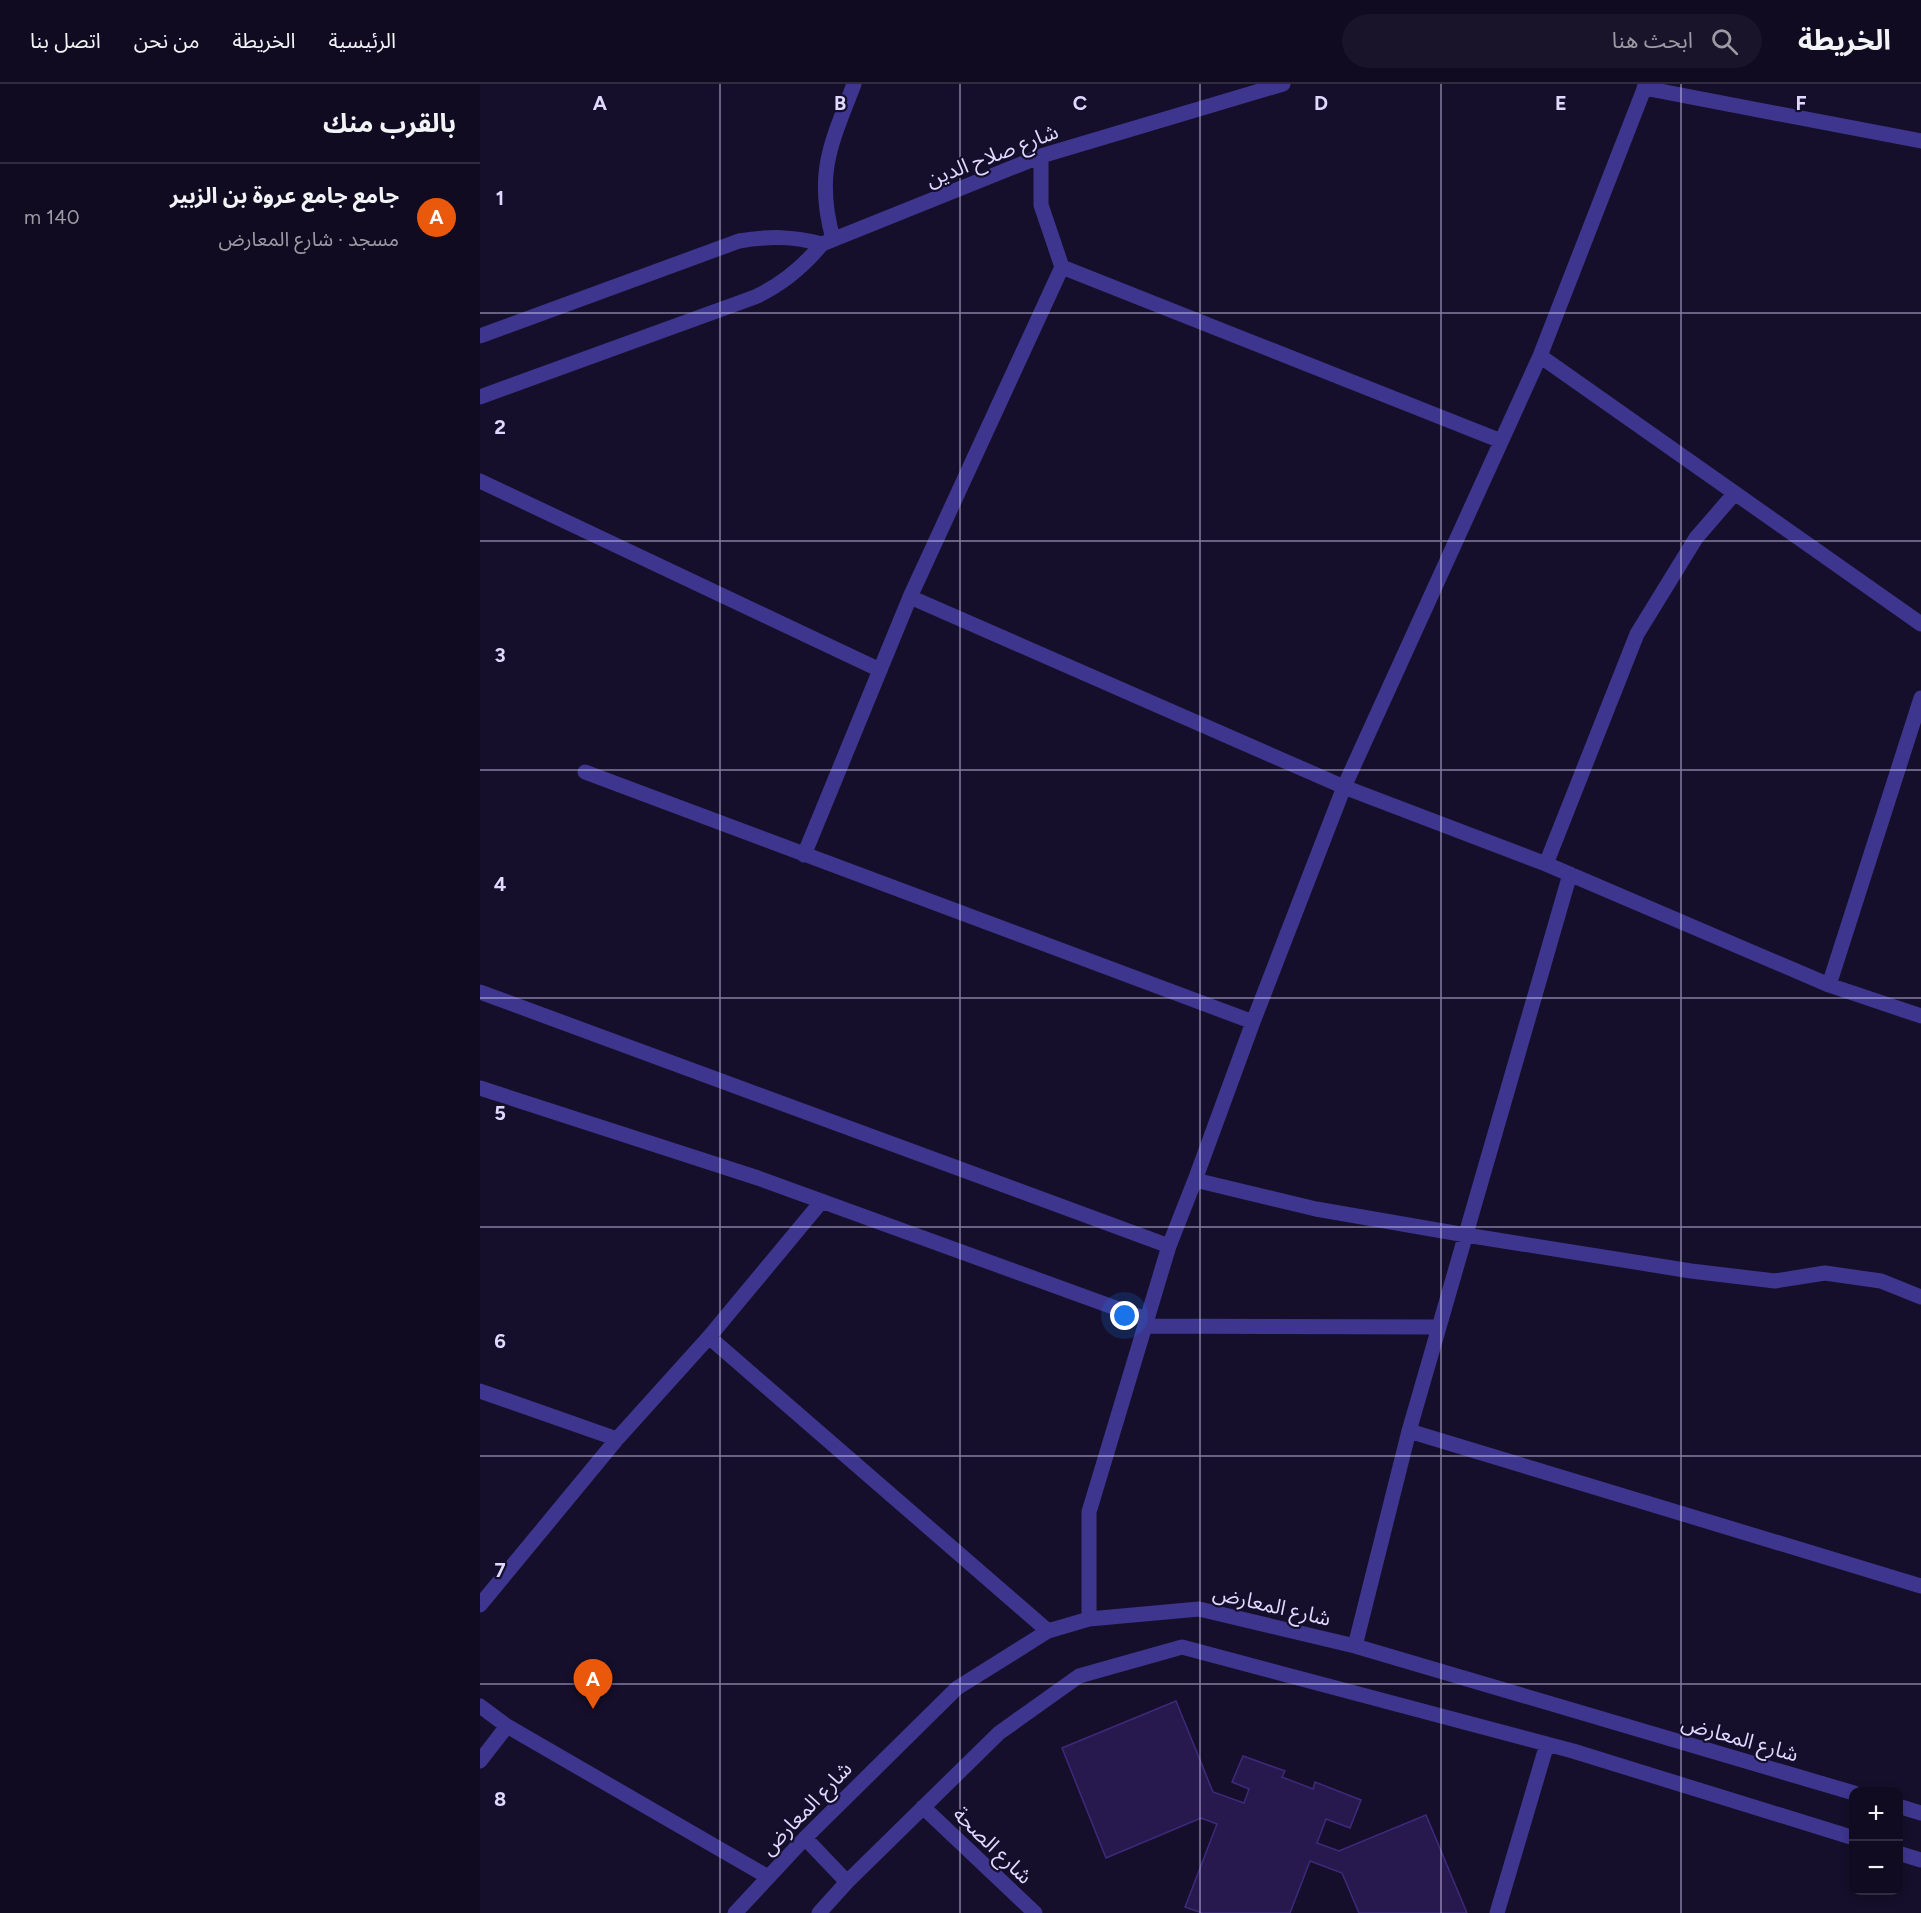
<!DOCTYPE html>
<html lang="ar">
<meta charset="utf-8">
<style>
body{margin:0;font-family:Figtree,"Noto Sans Arabic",sans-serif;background:#191429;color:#f1f3f6;direction:rtl}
.controls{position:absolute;right:18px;bottom:18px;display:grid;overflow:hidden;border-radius:12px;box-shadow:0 3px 9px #0003}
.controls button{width:54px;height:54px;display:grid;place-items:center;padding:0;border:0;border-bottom:2px solid #302b3e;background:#100b20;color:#f1f3f6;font:30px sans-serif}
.you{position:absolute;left:645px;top:1232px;width:21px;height:21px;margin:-15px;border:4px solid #fff;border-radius:50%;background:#1a73e8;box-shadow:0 0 0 9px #1a73e833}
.badge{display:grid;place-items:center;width:39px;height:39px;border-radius:50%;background:#ea580c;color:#fff;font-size:20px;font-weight:700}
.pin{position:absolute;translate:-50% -50px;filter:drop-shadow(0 2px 3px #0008)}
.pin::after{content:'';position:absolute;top:32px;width:21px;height:18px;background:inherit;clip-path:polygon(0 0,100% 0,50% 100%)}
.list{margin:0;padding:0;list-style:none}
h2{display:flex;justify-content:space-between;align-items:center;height:78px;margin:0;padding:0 24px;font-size:26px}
h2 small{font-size:20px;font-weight:400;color:#9c9ba5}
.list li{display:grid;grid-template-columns:39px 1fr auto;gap:18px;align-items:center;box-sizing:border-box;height:108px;padding:0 24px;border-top:2px solid #302b3e}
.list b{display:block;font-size:22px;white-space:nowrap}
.list p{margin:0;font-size:20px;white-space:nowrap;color:#9c9ba5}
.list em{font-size:20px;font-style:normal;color:#9c9ba5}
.icon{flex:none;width:33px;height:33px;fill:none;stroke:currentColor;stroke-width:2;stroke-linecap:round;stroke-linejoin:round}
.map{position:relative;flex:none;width:1441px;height:1829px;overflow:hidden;direction:ltr}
header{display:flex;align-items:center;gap:36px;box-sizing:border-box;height:84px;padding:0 30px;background:#100b20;border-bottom:2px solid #302b3e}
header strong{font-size:28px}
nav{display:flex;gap:33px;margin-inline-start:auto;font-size:21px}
.search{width:420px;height:54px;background:#191429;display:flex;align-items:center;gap:15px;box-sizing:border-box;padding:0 21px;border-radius:33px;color:#9c9ba5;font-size:22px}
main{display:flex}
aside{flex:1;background:#100b20}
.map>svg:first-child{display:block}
</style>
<header>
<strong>الخريطة</strong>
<div class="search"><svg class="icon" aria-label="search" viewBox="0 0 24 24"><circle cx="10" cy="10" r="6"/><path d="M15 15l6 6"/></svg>ابحث هنا</div>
<nav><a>الرئيسية</a><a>الخريطة</a><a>من نحن</a><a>اتصل بنا</a></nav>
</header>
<main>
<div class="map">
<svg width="1441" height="1829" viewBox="0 0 1441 1829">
<rect width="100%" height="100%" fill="#150f2b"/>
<path fill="#27194e" stroke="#3e297b" stroke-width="1.5" d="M 696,1617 L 733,1708 L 764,1719 L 769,1705 L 752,1698 L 763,1672 L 805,1687 L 802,1693 L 833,1705 L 835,1698 L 881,1716 L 870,1744 L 846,1735 L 837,1759 L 859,1767 L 946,1731 L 987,1829 L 879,1829 L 862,1789 L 830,1777 L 810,1829 L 722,1829 L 705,1823 L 737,1740 L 721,1734 L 626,1774 L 582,1664 Z"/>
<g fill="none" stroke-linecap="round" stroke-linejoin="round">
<path stroke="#3e368e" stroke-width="15" d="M 1164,4 L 1441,57
M 353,155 C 335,89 351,60 374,0
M 582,183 L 1021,357
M 0,252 L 259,157 C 289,152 313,152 342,160
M 1060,272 L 1441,540
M 0,313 L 275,213 C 303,200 323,183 342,160 L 561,72 L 803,0
M 0,397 L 400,586
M 430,513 L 864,703 L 1066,780 L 1349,901 L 1441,932
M 105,688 L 773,938
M 324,771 L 430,513 L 582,183 L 561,121 L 561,72
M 1066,780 L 1157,550 L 1216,454 L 1255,409
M 1349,901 L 1441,614
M 0,908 L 689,1162
M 0,1004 L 278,1094 L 666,1235
M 715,1096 L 836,1125 L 986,1151 L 1211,1187 L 1295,1197 L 1345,1189 L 1401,1197 L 1441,1213
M 665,1242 L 959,1243
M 229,1253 L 568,1547
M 0,1307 L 137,1355
M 929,1347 L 1441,1502
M 0,1521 L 137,1355 L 229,1253 L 342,1117
M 609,1535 L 609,1428 L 689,1162 L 715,1096 L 773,938 L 864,703 L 1060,272 L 1166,0
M 875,1562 L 929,1347 L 1090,790
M 0,1622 L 27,1642 L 288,1793
M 0,1677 L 27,1642
M 1418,1722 L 1441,1729
M 443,1723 L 555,1829
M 325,1754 L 367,1798
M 1418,1769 L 1441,1776
M 255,1829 L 325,1754 L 477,1604 L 568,1547 L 609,1535 L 719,1525 L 875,1562 L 1374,1709
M 339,1829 L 367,1798 L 519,1649 L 599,1592 L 702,1563 L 1093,1667 L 1374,1754
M 1017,1829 L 1067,1660"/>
</g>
<path fill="none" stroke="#dfd9ff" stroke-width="1.5" stroke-opacity="0.55" d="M 240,0 L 240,1829M 480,0 L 480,1829M 720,0 L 720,1829M 961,0 L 961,1829M 1201,0 L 1201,1829M 0,229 L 1441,229M 0,457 L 1441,457M 0,686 L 1441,686M 0,914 L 1441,914M 0,1143 L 1441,1143M 0,1372 L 1441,1372M 0,1600 L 1441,1600"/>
<g text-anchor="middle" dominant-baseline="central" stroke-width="4.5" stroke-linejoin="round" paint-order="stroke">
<g font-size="21" fill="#dfd9ff" stroke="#150f2b">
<text transform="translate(512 71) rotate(-21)">شارع صلاح الدين</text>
<text transform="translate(792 1521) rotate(13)">شارع المعارض</text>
<text transform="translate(1260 1654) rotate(16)">شارع المعارض</text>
<text transform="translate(326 1724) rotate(-46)">شارع المعارض</text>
<text transform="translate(513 1761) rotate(44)">شارع الصحة</text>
</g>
</g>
<g font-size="20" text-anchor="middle" font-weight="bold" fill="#dfd9ff" stroke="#150f2b" stroke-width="4.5" stroke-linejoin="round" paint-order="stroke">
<text x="120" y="26">A</text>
<text x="360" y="26">B</text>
<text x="600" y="26">C</text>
<text x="841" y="26">D</text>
<text x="1081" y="26">E</text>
<text x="1321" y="26">F</text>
<text x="20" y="121">1</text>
<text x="20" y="350">2</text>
<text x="20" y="578">3</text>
<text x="20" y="807">4</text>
<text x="20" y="1036">5</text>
<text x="20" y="1264">6</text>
<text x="20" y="1493">7</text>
<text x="20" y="1722">8</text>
</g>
</svg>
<div class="controls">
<button>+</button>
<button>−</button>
</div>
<div class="you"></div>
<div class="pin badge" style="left:113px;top:1625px">A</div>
</div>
<aside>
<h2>بالقرب منك<small></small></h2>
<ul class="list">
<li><span class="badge">A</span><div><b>جامع جامع عروة بن الزبير</b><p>مسجد · شارع المعارض</p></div><em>140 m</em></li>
</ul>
</aside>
</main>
